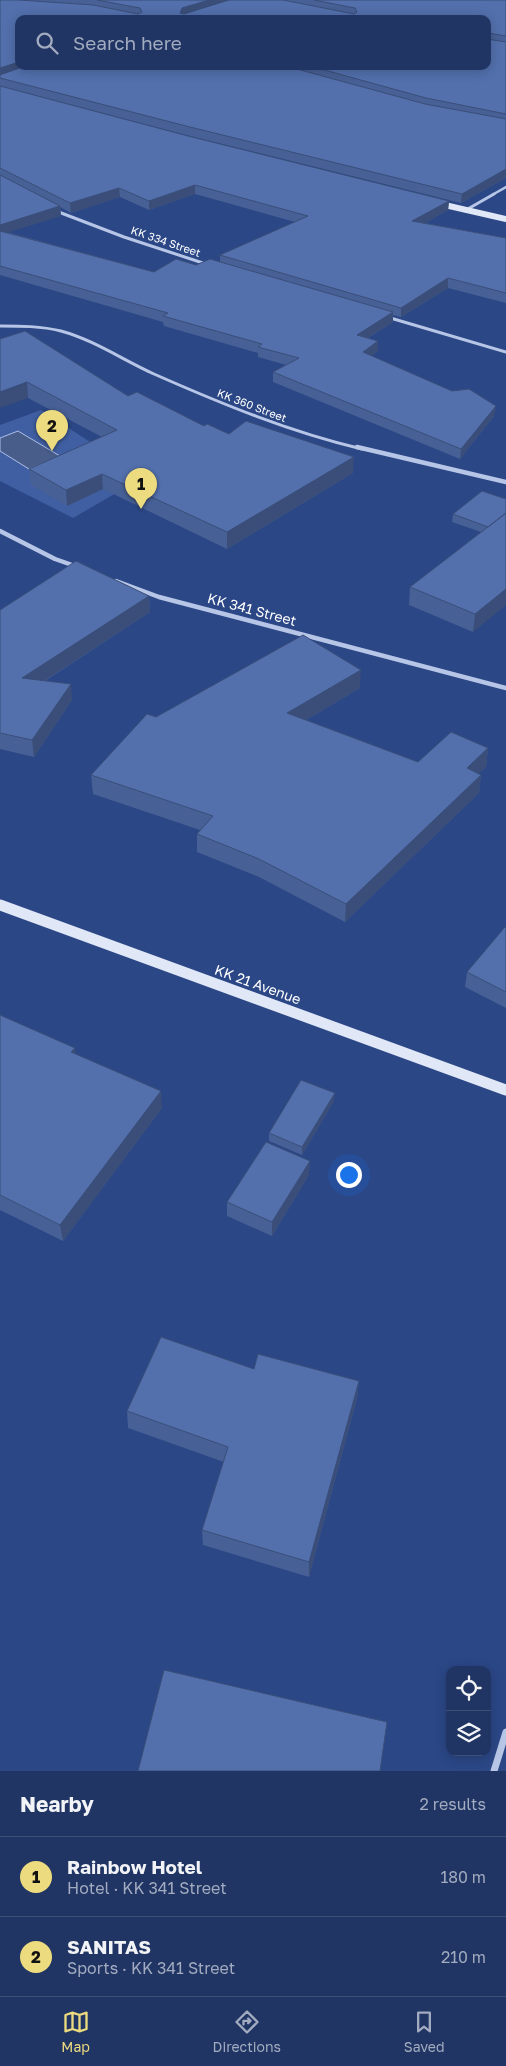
<!DOCTYPE html>
<meta charset="utf-8">
<style>
body{margin:0;font-family:"Golos Text",sans-serif;background:#2d406d;color:#f1f3f6}
.controls{position:absolute;right:15px;bottom:15px;display:grid;overflow:hidden;border-radius:10px;box-shadow:0 2px 12px #0003}
.controls button{width:45px;height:45px;display:grid;place-items:center;padding:0;border:0;border-bottom:1px solid #3d5078;background:#203564;color:#f1f3f6;font:25px sans-serif}
.you{position:absolute;left:348px;top:1174px;width:18px;height:18px;margin:-12px;border:4px solid #fff;border-radius:50%;background:#1a73e8;box-shadow:0 0 0 8px #1a73e833}
.badge{display:grid;place-items:center;width:32px;height:32px;border-radius:50%;background:#eddb7f;color:#111;font-size:16px;font-weight:700}
.pin{position:absolute;translate:-50% -41px;filter:drop-shadow(0 1px 2px #0008)}
.pin::after{content:'';position:absolute;top:26px;width:18px;height:15px;background:inherit;clip-path:polygon(0 0,100% 0,50% 100%)}
.list{margin:0;padding:0;list-style:none}
h2{display:flex;justify-content:space-between;align-items:center;height:65px;margin:0;padding:0 20px;font-size:21px}
h2 small{font-size:16px;font-weight:400;color:#a2abbf}
.list li{display:grid;grid-template-columns:32px 1fr auto;gap:15px;align-items:center;box-sizing:border-box;height:80px;padding:0 20px;border-top:1px solid #3d5078}
.list b{display:block;font-size:19px;white-space:nowrap}
.list p{margin:0;font-size:16px;white-space:nowrap;color:#a2abbf}
.list em{font-size:16px;font-style:normal;color:#a2abbf}
.icon{flex:none;width:28px;height:28px;fill:none;stroke:currentColor;stroke-width:2;stroke-linecap:round;stroke-linejoin:round}
.map{position:relative;flex:none;width:506px;height:1771px;overflow:hidden}
.search{position:absolute;background:#203564;box-shadow:0 2px 12px #0003;left:15px;right:15px;top:15px;height:55px;display:flex;align-items:center;gap:12px;box-sizing:border-box;padding:0 18px;border-radius:10px;color:#a2abbf;font-size:19px}
.sheet{height:225px;background:#203564}
nav{display:flex;justify-content:space-around;align-items:center;box-sizing:border-box;height:70px;border-top:1px solid #3d5078;background:#203564;font-size:14px;color:#a2abbf}
nav a{display:grid;justify-items:center;gap:2px}
nav .on{color:#eddb7f}
.map>svg:first-child{display:block}
</style>
<div class="map">
<svg width="506" height="1771" viewBox="0 0 506 1771">
<rect width="100%" height="100%" fill="#2b4786"/>
<path fill="#405fa2" d="M 41,410 L 144,477 L 73,518 L 0,481 L 0,425 Z"/>
<path fill="#495d8a" stroke="#acc0e7" d="M 18,431 L 60,456 L 29,469 L 0,451 L 0,438 Z"/>
<g fill="none" stroke-linecap="round" stroke-linejoin="round">
<path stroke="#b7c6e7" stroke-width="2.5" d="M 492,195 L 506,187"/>
<path stroke="#b7c6e7" stroke-width="3" d="M 466,210 L 494,194
M 56,211 L 124,237 L 206,264
M 387,317 L 506,352
M 0,326 C 20,326 41,326 61,331 C 94,340 123,360 154,374 C 222,404 290,432 362,449"/>
<path stroke="#b7c6e7" stroke-width="4.5" d="M 357,447 L 506,482
M 0,531 L 55,559 L 75,566
M 116,581 L 159,597 L 506,688"/>
<path stroke="#b7c6e7" stroke-width="7" d="M 494,1771 L 506,1732"/>
<path stroke="#e0e7f7" stroke-width="6" d="M 436,203 L 506,219"/>
<path stroke="#e0e7f7" stroke-width="11" d="M 0,905 L 506,1090"/>
</g>
<path fill="#476095" fill-rule="evenodd" d="M 0,0 L 506,0 L 506,178 L 461,203 L 190,136 L 0,86 ZM 19,19 L 487,66 L 19,66 Z
M 0,86 L 188,136 L 449,201 L 448,210 L 425,223 L 506,238 L 506,303 L 448,288 L 401,317 L 393,315 L 393,322 L 368,338 L 378,351 L 371,356 L 494,416 L 460,459 L 273,382 L 273,372 L 286,365 L 258,357 L 258,353 L 164,326 L 163,322 L 0,275 ZM 195,194 L 295,222 L 220,255 L 220,262 L 196,265 L 154,272 L 7,232 L 61,216 L 60,207 L 71,213 L 120,197 L 149,210 Z
M 0,339 L 128,396 L 204,426 L 353,473 L 227,549 L 103,489 L 67,506 L 31,485 L 29,469 L 102,437 L 28,398 Z
M 506,499 L 473,632 L 409,605 L 410,587 L 481,532 L 452,522 L 453,514 Z
M 149,596 L 150,612 L 45,681 L 72,700 L 34,757 L 0,749 L 0,610 Z
M 360,688 L 306,720 L 418,762 L 488,748 L 486,767 L 478,774 L 481,775 L 479,793 L 345,922 L 259,877 L 197,852 L 197,834 L 200,830 L 93,794 L 91,775 L 156,717 Z
M 506,928 L 506,1008 L 465,987 L 467,972 Z
M 0,1015 L 76,1054 L 162,1108 L 63,1241 L 0,1210 Z
M 334,1101 L 302,1155 L 269,1141 L 269,1133 Z
M 309,1175 L 272,1236 L 227,1216 L 227,1202 Z
M 254,1369 L 359,1381 L 357,1398 L 309,1577 L 203,1545 L 202,1530 L 224,1462 L 128,1428 L 127,1411 Z"/>
<path fill="#3a4e79" d="M 209,0 L 233,0 L 182,16 L 180,13 L 182,8 Z
M 19,62 L 19,66 L 31,66 L 0,77 L 0,68 Z
M 506,169 L 506,178 L 461,203 L 462,194 Z
M 195,185 L 195,194 L 149,210 L 149,201 Z
M 119,188 L 120,197 L 71,213 L 70,203 Z
M 449,201 L 448,210 L 412,230 L 412,221 Z
M 60,206 L 61,216 L 0,235 L 0,225 Z
M 448,278 L 448,288 L 401,317 L 401,308 Z
M 393,312 L 393,322 L 356,345 L 357,335 Z
M 378,341 L 378,351 L 363,363 L 363,352 Z
M 27,382 L 28,398 L 0,408 L 0,392 Z
M 496,406 L 494,416 L 460,459 L 461,449 Z
M 354,457 L 353,473 L 227,549 L 227,532 Z
M 102,474 L 103,489 L 67,506 L 66,490 Z
M 506,589 L 506,605 L 473,632 L 475,614 Z
M 149,596 L 150,612 L 24,694 L 22,678 Z
M 361,670 L 360,688 L 287,731 L 287,713 Z
M 71,684 L 72,700 L 34,757 L 32,740 Z
M 488,748 L 486,767 L 465,786 L 467,768 Z
M 481,775 L 479,793 L 345,922 L 346,904 Z
M 75,1048 L 77,1065 L 71,1052 Z
M 161,1091 L 162,1108 L 63,1241 L 60,1225 Z
M 335,1093 L 334,1101 L 302,1155 L 302,1147 Z
M 310,1161 L 309,1175 L 272,1236 L 272,1222 Z
M 359,1381 L 357,1398 L 309,1577 L 309,1562 Z"/>
<path fill="#5370ad" stroke="#3a4e79" d="M 0,0 L 19,0 L 93,5 L 138,14 L 142,12 L 140,8 L 97,0 L 209,0 L 182,8 L 180,13 L 184,14 L 229,0 L 283,0 L 354,14 L 357,12 L 355,8 L 314,0 L 506,0 L 506,36 L 488,33 L 487,34 L 487,19 L 19,19 L 19,62 L 0,68 Z
M 487,39 L 506,42 L 506,114 L 426,98 L 310,66 L 487,66 Z
M 25,66 L 286,66 L 425,104 L 506,119 L 506,169 L 462,194 L 190,127 L 0,78 L 0,75 Z
M 0,86 L 188,136 L 449,201 L 412,221 L 506,238 L 506,293 L 448,278 L 401,308 L 220,255 L 308,216 L 195,185 L 149,201 L 119,188 L 70,203 L 0,168 Z
M 0,175 L 60,206 L 0,225 Z
M 0,231 L 154,272 L 176,259 L 196,265 L 210,259 L 393,312 L 357,335 L 378,341 L 363,352 L 452,391 L 469,389 L 496,406 L 461,449 L 273,372 L 299,358 L 258,347 L 262,344 L 163,316 L 168,313 L 0,266 Z
M 25,331 L 128,396 L 137,392 L 204,426 L 207,424 L 229,434 L 246,421 L 354,457 L 227,532 L 102,474 L 66,490 L 29,469 L 117,430 L 27,382 L 0,392 L 0,339 Z
M 482,491 L 506,499 L 506,513 L 488,527 L 453,514 Z
M 506,513 L 506,589 L 475,614 L 410,587 Z
M 76,561 L 149,596 L 22,678 L 71,684 L 32,740 L 0,733 L 0,610 Z
M 303,635 L 361,670 L 287,713 L 418,762 L 451,732 L 488,748 L 467,768 L 481,775 L 346,904 L 259,859 L 197,834 L 213,816 L 91,775 L 147,714 L 156,717 Z
M 505,927 L 506,928 L 506,992 L 467,972 Z
M 0,1015 L 75,1048 L 71,1052 L 161,1091 L 60,1225 L 0,1195 Z
M 301,1080 L 335,1093 L 302,1147 L 269,1133 Z
M 266,1142 L 310,1161 L 272,1222 L 227,1202 Z
M 161,1337 L 254,1369 L 258,1354 L 359,1381 L 309,1562 L 202,1530 L 228,1447 L 127,1411 Z
M 164,1670 L 387,1722 L 380,1771 L 138,1771 Z"/>
<g text-anchor="middle" dominant-baseline="central" stroke-width="4.5" stroke-linejoin="round" paint-order="stroke">
<g font-size="11" fill="#fff" stroke="#2b4786">
<text transform="translate(166 241) rotate(19)">KK 334 Street</text>
<text transform="translate(252 405) rotate(21)">KK 360 Street</text>
</g>
<g font-size="14" fill="#fff" stroke="#2b4786">
<text transform="translate(252 609) rotate(15)">KK 341 Street</text>
<text transform="translate(258 984) rotate(20)">KK 21 Avenue</text>
</g>
</g>
</svg>
<div class="controls">
<button><svg class="icon" aria-label="locate" viewBox="0 0 24 24"><circle cx="12" cy="12" r="6"/><path d="M12 2v4M12 18v4M2 12h4M18 12h4"/></svg></button>
<button><svg class="icon" aria-label="layers" viewBox="0 0 24 24"><path d="M12 4l9 5-9 5-9-5zM3 14l9 5 9-5"/></svg></button>
</div>
<div class="you"></div>
<div class="pin badge" style="left:141px;top:509px">1</div>
<div class="pin badge" style="left:52px;top:451px">2</div>
<div class="search"><svg class="icon" aria-label="search" viewBox="0 0 24 24"><circle cx="10" cy="10" r="6"/><path d="M15 15l6 6"/></svg>Search here</div>
</div>
<section class="sheet">
<h2>Nearby<small>2 results</small></h2>
<ul class="list">
<li><span class="badge">1</span><div><b>Rainbow Hotel</b><p>Hotel · KK 341 Street</p></div><em>180 m</em></li>
<li><span class="badge">2</span><div><b>SANITAS</b><p>Sports · KK 341 Street</p></div><em>210 m</em></li>
</ul>
</section>
<nav>
<a class="on"><svg class="icon" aria-label="map" viewBox="0 0 24 24"><path d="M3 6l6-2 6 2 6-2v14l-6 2-6-2-6 2zM9 4v14M15 6v14"/></svg>Map</a>
<a><svg class="icon" aria-label="directions" viewBox="0 0 24 24"><path d="M12 3l9 9-9 9-9-9zM9 14v-3h6M13 9l2 2-2 2"/></svg>Directions</a>
<a><svg class="icon" aria-label="saved" viewBox="0 0 24 24"><path d="M7 4h10v16l-5-4-5 4z"/></svg>Saved</a>
</nav>
